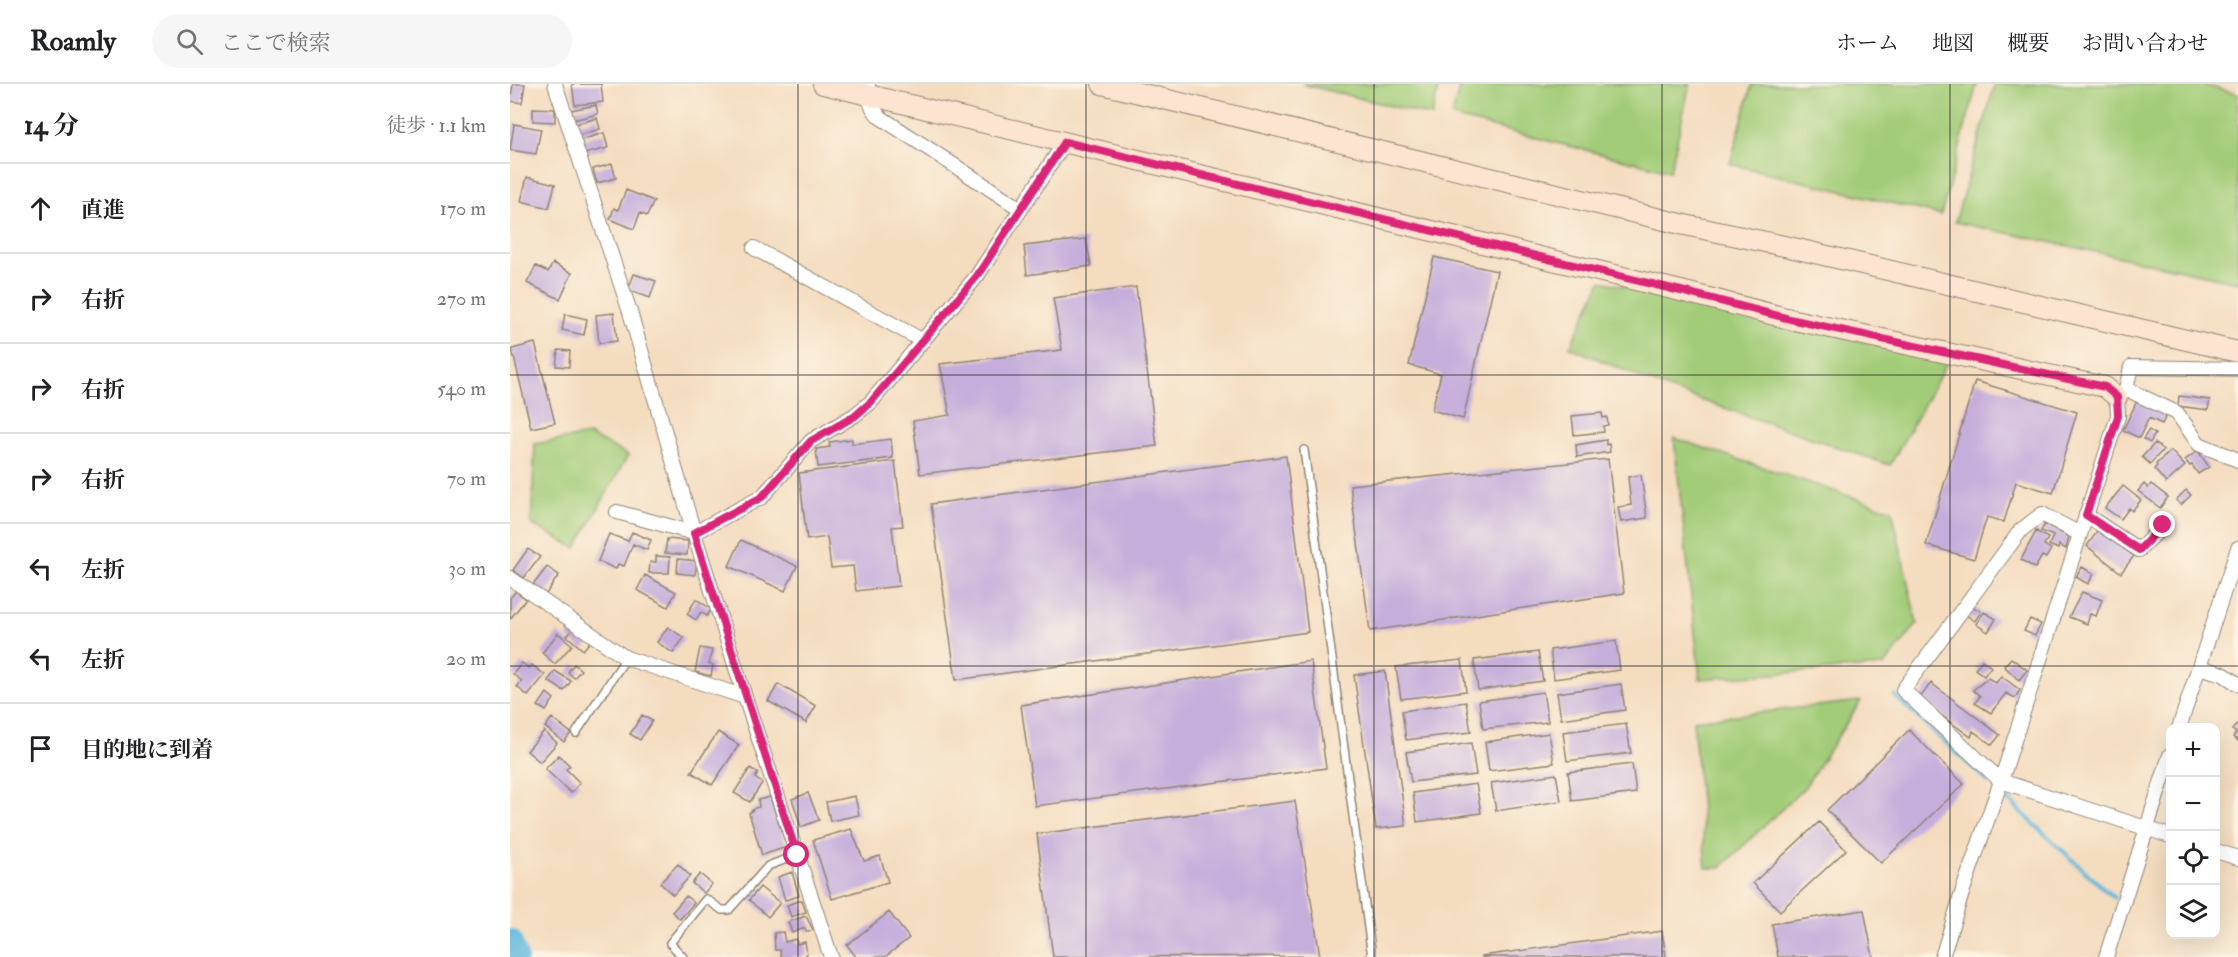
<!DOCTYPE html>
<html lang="ja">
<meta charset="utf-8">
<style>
body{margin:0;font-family:"IM FELL Double Pica","Noto Serif JP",serif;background:#f6f6f6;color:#202124}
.controls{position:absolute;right:18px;bottom:18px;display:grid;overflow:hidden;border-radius:12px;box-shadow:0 6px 24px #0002}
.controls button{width:54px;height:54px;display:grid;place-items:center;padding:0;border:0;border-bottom:2px solid #e0e0e0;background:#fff;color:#202124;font:30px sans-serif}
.stop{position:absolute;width:18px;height:18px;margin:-14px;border:4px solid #db2777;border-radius:50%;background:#fff}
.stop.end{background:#db2777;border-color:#fff;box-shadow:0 2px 6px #0008}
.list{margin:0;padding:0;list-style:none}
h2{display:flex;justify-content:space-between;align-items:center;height:78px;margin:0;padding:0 24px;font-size:26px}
h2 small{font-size:20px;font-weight:400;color:#757577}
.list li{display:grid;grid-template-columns:39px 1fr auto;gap:18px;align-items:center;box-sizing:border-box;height:90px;padding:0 24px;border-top:2px solid #e0e0e0}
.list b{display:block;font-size:22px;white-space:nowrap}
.list em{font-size:20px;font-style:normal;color:#757577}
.icon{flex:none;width:33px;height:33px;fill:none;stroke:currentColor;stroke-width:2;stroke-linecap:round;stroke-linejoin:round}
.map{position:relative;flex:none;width:1728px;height:873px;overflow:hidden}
header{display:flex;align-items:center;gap:36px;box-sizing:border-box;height:84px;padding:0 30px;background:#fff;border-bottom:2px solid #e0e0e0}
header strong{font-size:28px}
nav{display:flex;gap:33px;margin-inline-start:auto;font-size:21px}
.search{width:420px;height:54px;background:#f6f6f6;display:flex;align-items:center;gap:15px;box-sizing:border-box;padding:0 21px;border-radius:33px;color:#757577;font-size:22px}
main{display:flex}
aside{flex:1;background:#fff}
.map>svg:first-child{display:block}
</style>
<header>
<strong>Roamly</strong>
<div class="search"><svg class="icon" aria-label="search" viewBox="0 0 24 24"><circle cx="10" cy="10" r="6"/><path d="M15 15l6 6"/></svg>ここで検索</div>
<nav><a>ホーム</a><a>地図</a><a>概要</a><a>お問い合わせ</a></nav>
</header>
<main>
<aside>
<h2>14 分<small>徒歩 · 1.1 km</small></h2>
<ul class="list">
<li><svg class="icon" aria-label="ahead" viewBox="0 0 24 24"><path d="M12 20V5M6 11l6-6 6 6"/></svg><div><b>直進</b></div><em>170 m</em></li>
<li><svg class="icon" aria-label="right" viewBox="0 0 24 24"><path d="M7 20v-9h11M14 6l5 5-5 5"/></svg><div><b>右折</b></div><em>270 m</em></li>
<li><svg class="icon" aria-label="right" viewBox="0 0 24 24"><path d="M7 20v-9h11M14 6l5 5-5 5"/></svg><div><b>右折</b></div><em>540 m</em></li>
<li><svg class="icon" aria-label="right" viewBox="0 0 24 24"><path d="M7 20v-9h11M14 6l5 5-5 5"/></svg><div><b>右折</b></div><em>70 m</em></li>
<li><svg class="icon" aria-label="left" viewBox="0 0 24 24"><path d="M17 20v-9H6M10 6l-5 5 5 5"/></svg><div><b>左折</b></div><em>30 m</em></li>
<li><svg class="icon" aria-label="left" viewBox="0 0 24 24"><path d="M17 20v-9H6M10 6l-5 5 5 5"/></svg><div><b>左折</b></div><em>20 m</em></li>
<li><svg class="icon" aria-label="arrive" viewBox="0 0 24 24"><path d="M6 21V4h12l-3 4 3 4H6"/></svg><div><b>目的地に到着</b></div></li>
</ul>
</aside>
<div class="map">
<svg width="1728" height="873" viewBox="0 0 1728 873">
<rect width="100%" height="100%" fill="#fcf5e5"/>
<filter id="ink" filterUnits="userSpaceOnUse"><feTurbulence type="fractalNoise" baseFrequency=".0167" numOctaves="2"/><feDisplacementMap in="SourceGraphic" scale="12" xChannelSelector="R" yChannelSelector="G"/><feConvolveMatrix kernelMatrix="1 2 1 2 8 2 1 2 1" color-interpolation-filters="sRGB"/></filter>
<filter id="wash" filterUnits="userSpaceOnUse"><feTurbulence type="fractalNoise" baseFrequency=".008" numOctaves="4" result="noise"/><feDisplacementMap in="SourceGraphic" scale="24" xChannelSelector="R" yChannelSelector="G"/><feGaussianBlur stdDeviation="1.35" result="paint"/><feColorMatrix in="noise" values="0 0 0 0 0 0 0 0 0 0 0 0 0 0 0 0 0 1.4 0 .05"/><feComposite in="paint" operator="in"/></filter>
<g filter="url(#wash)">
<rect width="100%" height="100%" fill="#f4dcbf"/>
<path fill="#a3cc78" stroke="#677c52" stroke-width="1.5" d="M 792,0 L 929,0 L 922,32 Z
M 950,0 L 1180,0 L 1160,87 L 942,33 Z
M 1242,0 L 1467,0 L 1431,131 L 1220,80 Z
M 1485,0 L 1690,0 L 1728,10 L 1728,198 L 1445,138 Z
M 1091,197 L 1438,277 L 1380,381 L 1153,303 L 1060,263 Z
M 79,351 L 118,371 L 66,464 L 21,440 L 25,360 Z
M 1164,354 L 1382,426 L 1407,540 L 1374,582 L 1190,595 Z
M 1351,617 L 1294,704 L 1210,784 L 1196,784 L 1183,636 Z"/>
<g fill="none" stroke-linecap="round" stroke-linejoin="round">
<path stroke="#61b8de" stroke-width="4" d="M 1385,612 L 1478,698
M 1497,715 L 1604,814"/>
<path stroke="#61b8de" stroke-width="24" d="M 0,857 L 6,873"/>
</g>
<g id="blocks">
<path fill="#c5aedb" d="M 3,0 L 15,0 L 12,19 L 0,17 Z
M 62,0 L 91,0 L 93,18 L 65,21 Z
M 86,21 L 88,30 L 63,36 L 61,26 Z
M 23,24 L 45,25 L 45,38 L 23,37 Z
M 87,34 L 90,45 L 66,52 L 63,41 Z
M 4,40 L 31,45 L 26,70 L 0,66 Z
M 94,49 L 98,64 L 74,70 L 71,56 Z
M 102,80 L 106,94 L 87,99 L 83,85 Z
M 17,93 L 45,100 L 39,124 L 11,117 Z
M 116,106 L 144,117 L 137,132 L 130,129 L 124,145 L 100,135 L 104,124 L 108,126 Z
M 576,155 L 581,182 L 517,191 L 514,162 Z
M 924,173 L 987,187 L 953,335 L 922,326 L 931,290 L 899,281 Z
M 43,179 L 62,189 L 50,215 L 17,199 L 26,182 L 38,188 Z
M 124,190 L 146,197 L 140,214 L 118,206 Z
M 626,203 L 647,362 L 410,390 L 403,337 L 440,331 L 430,280 L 552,266 L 543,214 Z
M 104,229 L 107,257 L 89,259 L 86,231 Z
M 55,230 L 77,235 L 74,251 L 52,246 Z
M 25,259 L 45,339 L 21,344 L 2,265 Z
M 48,266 L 60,267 L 59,283 L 46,282 Z
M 1465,297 L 1567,328 L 1543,409 L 1506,398 L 1494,438 L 1477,433 L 1464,475 L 1416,461 Z
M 1669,312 L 1700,316 L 1698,326 L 1668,322 Z
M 1628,315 L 1657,330 L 1652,340 L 1639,334 L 1629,354 L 1613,346 Z
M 1092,329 L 1093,334 L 1097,333 L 1098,341 L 1093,342 L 1094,348 L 1064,351 L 1062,332 Z
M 1639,346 L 1645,350 L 1640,359 L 1633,355 Z
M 342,355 L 342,360 L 381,355 L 383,374 L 308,383 L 306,365 L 320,363 L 319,358 Z
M 1096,356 L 1096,361 L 1099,360 L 1100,368 L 1067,373 L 1066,361 Z
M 1645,359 L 1653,366 L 1640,380 L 1632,373 Z
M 1661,367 L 1675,382 L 1656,399 L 1644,385 L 1647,382 L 1646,380 Z
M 1688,367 L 1699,383 L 1688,390 L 1682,381 L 1680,382 L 1675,376 Z
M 776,372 L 798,548 L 446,596 L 421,420 Z
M 1098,375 L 1114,509 L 860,547 L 840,401 Z
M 385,377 L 393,442 L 382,443 L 389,502 L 346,507 L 343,482 L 321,484 L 317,453 L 297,456 L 289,389 Z
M 1131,391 L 1137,434 L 1111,438 L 1108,423 L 1121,421 L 1118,393 Z
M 1634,400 L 1638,404 L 1641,400 L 1658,413 L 1650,424 L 1628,407 Z
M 1613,402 L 1631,416 L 1622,427 L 1619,424 L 1611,435 L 1595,424 Z
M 1676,406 L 1681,411 L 1671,421 L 1666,416 Z
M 1535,440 L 1559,453 L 1556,465 L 1549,461 L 1548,465 L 1539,461 L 1543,452 L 1531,447 Z
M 1588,446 L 1624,472 L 1611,489 L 1577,462 Z
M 1526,447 L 1538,454 L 1534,461 L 1541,465 L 1536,474 L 1532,472 L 1525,484 L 1511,476 Z
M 122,448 L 141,456 L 137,466 L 123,460 L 114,482 L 108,480 L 106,485 L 88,477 L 99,450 L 118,457 Z
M 157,455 L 178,457 L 177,471 L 155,469 Z
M 231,456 L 287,482 L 275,507 L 219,482 Z
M 18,465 L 30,473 L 14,494 L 3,486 Z
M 146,472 L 160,473 L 159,489 L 139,489 L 140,478 L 146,478 Z
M 168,475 L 187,477 L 185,491 L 167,489 Z
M 37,483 L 49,491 L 36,510 L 23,501 Z
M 1572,483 L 1584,490 L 1578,500 L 1566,493 Z
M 135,491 L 166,508 L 158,523 L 127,506 Z
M 6,507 L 16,515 L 0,535 L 0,514 Z
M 1572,508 L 1592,516 L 1586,532 L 1580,530 L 1577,540 L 1559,533 Z
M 186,515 L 201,525 L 197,532 L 191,528 L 186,536 L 177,530 Z
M 1462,522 L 1471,528 L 1465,537 L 1456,531 Z
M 1474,528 L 1486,535 L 1478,548 L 1466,540 Z
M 1520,535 L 1531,540 L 1525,552 L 1514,547 Z
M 158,543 L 174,554 L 163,569 L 147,558 Z
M 64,544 L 80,558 L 73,566 L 57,552 Z
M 48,549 L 62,561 L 45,580 L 32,569 Z
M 1106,557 L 1110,586 L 1044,595 L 1040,566 Z
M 190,564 L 202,566 L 199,580 L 203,581 L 201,592 L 185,588 Z
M 1028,568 L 1033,597 L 968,606 L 964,576 Z
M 1501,574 L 1517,586 L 1509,596 L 1494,582 Z
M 952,576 L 956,607 L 891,615 L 886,583 Z
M 1472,576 L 1481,583 L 1474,592 L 1465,585 Z
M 801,577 L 816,684 L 525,722 L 511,621 Z
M 12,579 L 19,584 L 22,581 L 35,591 L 18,612 L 7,603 L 12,597 L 3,590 Z
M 64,580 L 71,586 L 64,594 L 58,588 Z
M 45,587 L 61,597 L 54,607 L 38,597 Z
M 875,587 L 896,742 L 866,745 L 844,591 Z
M 1491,592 L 1510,606 L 1505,614 L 1496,609 L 1481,629 L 1465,619 L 1470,612 L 1463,606 L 1478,594 L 1486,599 Z
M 1421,599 L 1490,651 L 1482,661 L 1463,647 L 1461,653 L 1409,615 Z
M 268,600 L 306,622 L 296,639 L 258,617 Z
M 1111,600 L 1115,626 L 1051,635 L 1047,609 Z
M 1033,608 L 1038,638 L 973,645 L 969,617 Z
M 37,609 L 44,615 L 36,627 L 28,622 Z
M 956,618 L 961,648 L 896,656 L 892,627 Z
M 132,631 L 142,637 L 130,656 L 120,650 Z
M 42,634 L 61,649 L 54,658 L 35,643 Z
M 1728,639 L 1728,657 L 1723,653 L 1726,649 L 1722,646 Z
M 1116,640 L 1121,669 L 1057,677 L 1053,648 Z
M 1399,646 L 1454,700 L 1371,779 L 1317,726 Z
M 34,647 L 47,659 L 30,678 L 17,667 Z
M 208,648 L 229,661 L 202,701 L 181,688 Z
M 1039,649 L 1044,679 L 979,687 L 975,658 Z
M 961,659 L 966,691 L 901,698 L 896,668 Z
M 49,671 L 60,682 L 56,685 L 70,699 L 61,709 L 35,685 Z
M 1122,680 L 1126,709 L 1062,717 L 1058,688 Z
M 240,684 L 248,689 L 245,694 L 252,699 L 240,718 L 224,709 Z
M 1046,690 L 1051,717 L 986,727 L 981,699 Z
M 966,700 L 971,729 L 907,738 L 903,709 Z
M 298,709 L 309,736 L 291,743 L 282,715 Z
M 345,712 L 349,731 L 320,737 L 316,718 Z
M 260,713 L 277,763 L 252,771 L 239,729 L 245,724 L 249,723 L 248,716 Z
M 785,717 L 810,872 L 543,873 L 527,750 Z
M 1309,738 L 1336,766 L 1270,827 L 1243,799 Z
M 341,745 L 354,777 L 370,772 L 378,798 L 322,815 L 303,756 Z
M 168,780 L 180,792 L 163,811 L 150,799 Z
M 282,788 L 289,812 L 275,816 L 268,793 Z
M 190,790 L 202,800 L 194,809 L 182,799 Z
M 250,803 L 270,819 L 258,833 L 239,816 Z
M 176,812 L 184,819 L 170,835 L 162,828 Z
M 292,816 L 296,828 L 281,833 L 277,821 Z
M 1354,826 L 1363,873 L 1268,873 L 1262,840 Z
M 379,828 L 399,854 L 375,873 L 346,873 L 337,861 Z
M 296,832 L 303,846 L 297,848 L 295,844 L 282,849 L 278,838 Z
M 1152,847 L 1156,873 L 972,873 L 972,872 Z
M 273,848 L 275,858 L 286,855 L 287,860 L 295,858 L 297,870 L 293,873 L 271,873 L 270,866 L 265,866 L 264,849 Z"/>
</g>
</g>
<g filter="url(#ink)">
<use href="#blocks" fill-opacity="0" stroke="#908475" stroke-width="1.5"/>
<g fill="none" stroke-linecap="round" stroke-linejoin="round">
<defs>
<path id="lane" d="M 794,366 L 862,873
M 66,649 L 116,574
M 173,873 L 160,859 L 196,815 L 212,826 L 219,826 L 258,782 L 287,771"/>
<path id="street" d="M 45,0 L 120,228 L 184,449 L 235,613 L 321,873
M 358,0 C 358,14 360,23 370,33 L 511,125
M 244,164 L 413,257
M 1616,305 L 1667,329 L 1689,360 L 1728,376
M 107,428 L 184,449 L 252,413 L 301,357 L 345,331 L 361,318 L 467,192 L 555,58
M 1576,431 L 1629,466 L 1653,442
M 1570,450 L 1532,430 L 1511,446 L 1393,606 L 1491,697 L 1660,752
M 0,494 L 116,574 L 235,613
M 1689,583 L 1713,590 L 1728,600
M 1669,644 L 1728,464
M 1706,767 L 1728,774
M 1432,873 L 1453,806 L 1491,697 L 1608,332 L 1607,313 L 1616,305 L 1621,283 L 1728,285
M 1596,873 L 1660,671"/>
<path id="secondary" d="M 313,0 L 1175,208 L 1284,236 L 1595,303 L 1607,313
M 592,0 L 1175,141 L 1279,163 L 1728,268"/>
</defs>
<use href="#lane" stroke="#908475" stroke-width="10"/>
<use href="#street" stroke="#908475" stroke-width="16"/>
<use href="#secondary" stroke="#908475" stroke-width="22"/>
<use href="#lane" stroke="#fff" stroke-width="7"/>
<use href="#street" stroke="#fff" stroke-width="14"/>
<use href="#secondary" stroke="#fde4d1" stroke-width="20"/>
</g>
</g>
<g fill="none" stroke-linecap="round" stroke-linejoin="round" filter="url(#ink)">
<path stroke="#db2777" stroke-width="8" d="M 287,771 L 184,449 L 252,413 L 301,357 L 345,332 L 361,318 L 467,192 L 555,58 L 1175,208 L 1284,236 L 1595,303 L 1607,313 L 1608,332 L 1576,431 L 1629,466 L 1653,441"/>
</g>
<path fill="none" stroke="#2b2b2b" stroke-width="1.5" stroke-opacity="0.55" d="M 288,0 L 288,873M 576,0 L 576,873M 864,0 L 864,873M 1152,0 L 1152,873M 1440,0 L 1440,873M 0,291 L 1728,291M 0,582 L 1728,582"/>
</svg>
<div class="controls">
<button>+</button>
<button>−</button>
<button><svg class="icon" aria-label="locate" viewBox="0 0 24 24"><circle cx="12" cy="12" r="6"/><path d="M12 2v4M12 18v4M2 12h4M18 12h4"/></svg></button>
<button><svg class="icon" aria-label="layers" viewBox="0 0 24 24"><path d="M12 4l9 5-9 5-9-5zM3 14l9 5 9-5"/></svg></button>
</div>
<div class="stop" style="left:287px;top:771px"></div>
<div class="stop end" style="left:1653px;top:441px"></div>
</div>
</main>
